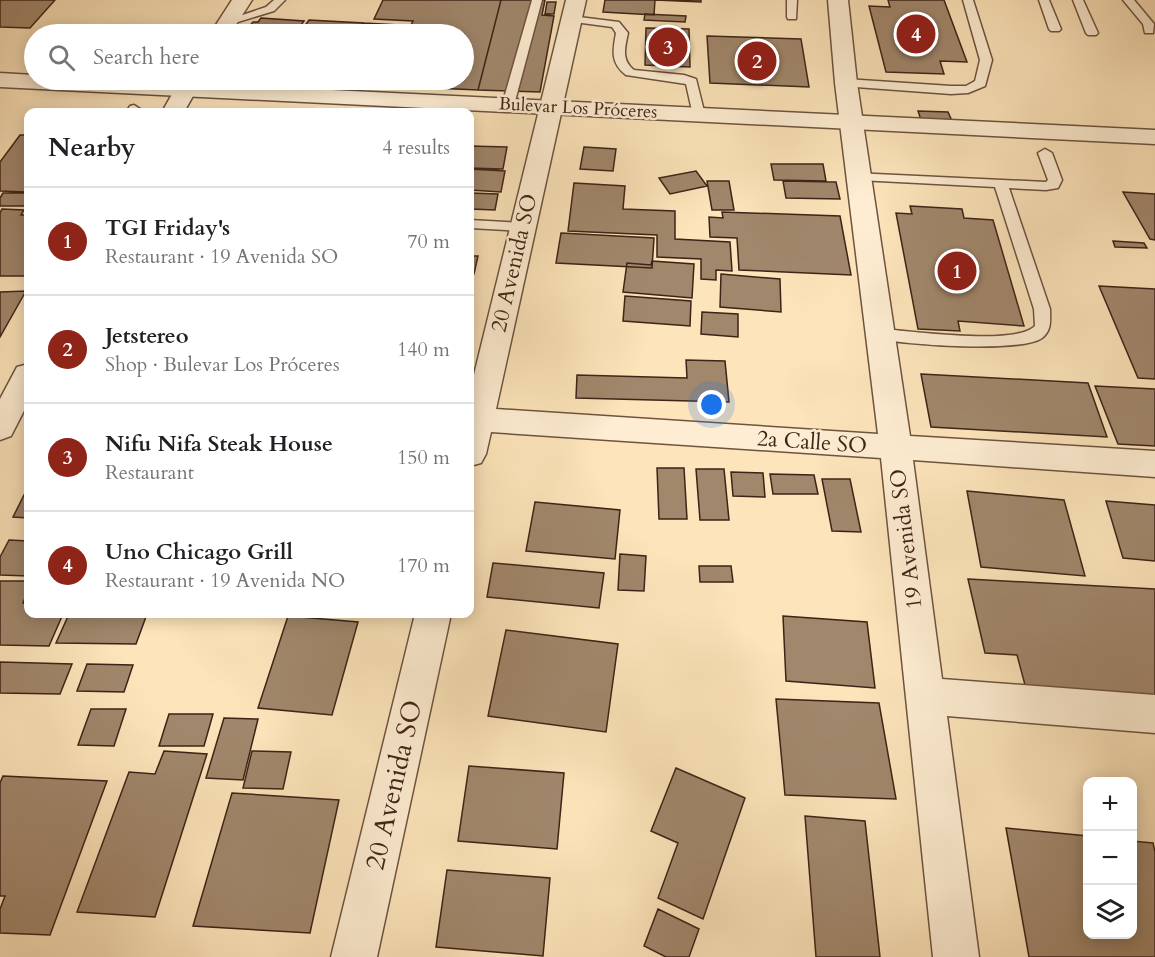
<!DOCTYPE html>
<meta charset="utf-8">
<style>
body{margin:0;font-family:Cardo,serif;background:#f6f6f6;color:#202124}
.controls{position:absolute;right:18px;bottom:18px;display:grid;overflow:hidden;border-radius:12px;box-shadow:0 3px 15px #0003}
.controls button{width:54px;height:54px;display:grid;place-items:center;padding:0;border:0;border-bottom:2px solid #e0e0e0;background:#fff;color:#202124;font:30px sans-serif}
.you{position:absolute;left:712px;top:405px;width:21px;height:21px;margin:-15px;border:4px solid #fff;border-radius:50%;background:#1a73e8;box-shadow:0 0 0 9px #1a73e833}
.badge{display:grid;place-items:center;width:39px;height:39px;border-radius:50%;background:#8f2418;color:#fff;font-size:20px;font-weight:700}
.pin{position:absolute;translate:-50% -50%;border:3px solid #fff;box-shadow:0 2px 6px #0006}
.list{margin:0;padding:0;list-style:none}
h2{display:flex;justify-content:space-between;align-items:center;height:78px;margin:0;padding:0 24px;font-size:26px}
h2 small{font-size:20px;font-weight:400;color:#757577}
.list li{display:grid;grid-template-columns:39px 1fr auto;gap:18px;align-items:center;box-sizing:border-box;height:108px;padding:0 24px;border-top:2px solid #e0e0e0}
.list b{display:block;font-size:22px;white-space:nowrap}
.list p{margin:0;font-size:20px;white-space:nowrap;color:#757577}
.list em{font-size:20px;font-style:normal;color:#757577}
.icon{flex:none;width:33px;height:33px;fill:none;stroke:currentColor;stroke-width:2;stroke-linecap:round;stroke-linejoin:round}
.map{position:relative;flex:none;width:1155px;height:957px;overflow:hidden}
.search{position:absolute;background:#fff;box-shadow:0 3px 15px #0003;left:24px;top:24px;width:450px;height:66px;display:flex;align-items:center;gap:15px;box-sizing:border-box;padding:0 21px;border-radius:33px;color:#757577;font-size:22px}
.panel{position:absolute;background:#fff;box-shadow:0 3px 15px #0003;left:24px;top:108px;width:450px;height:510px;border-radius:12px}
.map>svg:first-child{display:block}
</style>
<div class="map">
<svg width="1155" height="957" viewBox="0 0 1155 957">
<rect width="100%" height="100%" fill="#fde4ba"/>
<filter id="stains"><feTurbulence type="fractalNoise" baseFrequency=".00333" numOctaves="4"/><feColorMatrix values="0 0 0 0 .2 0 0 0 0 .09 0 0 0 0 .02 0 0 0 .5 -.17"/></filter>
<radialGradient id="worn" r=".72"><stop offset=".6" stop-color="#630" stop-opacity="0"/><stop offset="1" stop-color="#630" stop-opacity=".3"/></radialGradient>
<path fill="#a1876c" stroke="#3e2317" stroke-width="1.5" d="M 0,0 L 55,0 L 30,28 L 0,27 Z
M 383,0 L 501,0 L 478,90 L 388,86 L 390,80 L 464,80 L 464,34 L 359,34 L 364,25 L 410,27 L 413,21 L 374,19 Z
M 501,0 L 545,0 L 542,15 L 554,16 L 540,92 L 478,90 Z
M 605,0 L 701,0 L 701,2 L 655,0 L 654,15 L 603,12 Z
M 888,0 L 944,0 L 967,62 L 940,61 L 944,74 L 886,72 L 869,6 L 890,7 Z
M 547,2 L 556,2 L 554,14 L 545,14 Z
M 645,14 L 686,16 L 685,22 L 644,20 Z
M 261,18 L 304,21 L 295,34 L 243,34 L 253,22 L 258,22 Z
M 309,20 L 363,23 L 356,34 L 299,34 Z
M 364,23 L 399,25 L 395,34 L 359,34 Z
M 646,28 L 689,29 L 690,67 L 645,65 Z
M 707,36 L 801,39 L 809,87 L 710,83 Z
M 918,111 L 948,112 L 952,121 L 921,120 Z
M 20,135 L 28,135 L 28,187 L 25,192 L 0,191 L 0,162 Z
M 470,146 L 507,147 L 503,169 L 470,168 Z
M 584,147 L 616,149 L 613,171 L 580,169 Z
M 771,164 L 823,164 L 826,181 L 774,180 Z
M 470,169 L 505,171 L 501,192 L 470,190 Z
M 696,171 L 707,186 L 670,194 L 659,178 Z
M 707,181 L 729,181 L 734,210 L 712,210 Z
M 783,181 L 836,182 L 840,199 L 786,198 Z
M 574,183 L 625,186 L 623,209 L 675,211 L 675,239 L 730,242 L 732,271 L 716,270 L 716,280 L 701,279 L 701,259 L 657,257 L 657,235 L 568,231 Z
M 1123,192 L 1155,194 L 1155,240 L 1150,239 Z
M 3,193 L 28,193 L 28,200 L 25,206 L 0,206 L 0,198 Z
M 470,193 L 498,194 L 495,210 L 470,209 Z
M 910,206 L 962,209 L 964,218 L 993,220 L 1024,326 L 958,321 L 960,331 L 918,329 L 896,213 L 912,214 Z
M 2,209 L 24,210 L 21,215 L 28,215 L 28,270 L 25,276 L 0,276 L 0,213 Z
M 722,212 L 840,216 L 851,275 L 739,270 L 737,238 L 710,237 L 709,217 L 723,218 Z
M 561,233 L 654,238 L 652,268 L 556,263 Z
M 1113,241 L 1144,243 L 1147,248 L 1115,247 Z
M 470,256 L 478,256 L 474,274 L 470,274 Z
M 652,261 L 694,264 L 692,298 L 623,292 L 627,263 L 651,265 Z
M 721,274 L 780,279 L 781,312 L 720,307 Z
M 1099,286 L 1155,289 L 1155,379 L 1138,378 Z
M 26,291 L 0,337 L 0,292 Z
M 625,296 L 691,301 L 690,326 L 623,321 Z
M 702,312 L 738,314 L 738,337 L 701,334 Z
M 686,360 L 725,361 L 729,402 L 576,398 L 577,375 L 687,378 Z
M 921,374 L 1088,383 L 1107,437 L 931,427 Z
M 1095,386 L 1155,389 L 1155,446 L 1118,444 Z
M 657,468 L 684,468 L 687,519 L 659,519 Z
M 696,469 L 724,469 L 729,520 L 700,520 Z
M 731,472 L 763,473 L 765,497 L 733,496 Z
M 770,474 L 814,475 L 818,494 L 773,494 Z
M 822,479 L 850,479 L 861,532 L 832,531 Z
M 28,487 L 28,518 L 13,517 Z
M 967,491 L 1064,500 L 1085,576 L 981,567 Z
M 1106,501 L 1155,505 L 1155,561 L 1123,558 Z
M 535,502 L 620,510 L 615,559 L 526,551 Z
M 9,540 L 28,541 L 28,576 L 0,575 L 0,557 Z
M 620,554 L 646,556 L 644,591 L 618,590 Z
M 493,563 L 604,573 L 599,608 L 487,597 Z
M 699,566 L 731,566 L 733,582 L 700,582 Z
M 968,579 L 1155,589 L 1155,703 L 1028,696 L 1017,655 L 985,653 Z
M 0,581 L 28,581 L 28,591 L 23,603 L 28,603 L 28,614 L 63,614 L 49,646 L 0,645 Z
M 69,614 L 147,614 L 136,644 L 56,643 Z
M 288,616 L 358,622 L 332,715 L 258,708 Z
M 783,616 L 867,622 L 875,688 L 786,681 Z
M 506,630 L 618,644 L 606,732 L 488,716 Z
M 0,662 L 72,664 L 60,694 L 0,693 Z
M 87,664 L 133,665 L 124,692 L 77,691 Z
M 776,699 L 879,703 L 896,799 L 785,795 Z
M 91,709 L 126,709 L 114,746 L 78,745 Z
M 169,714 L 213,714 L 204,746 L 159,746 Z
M 224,718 L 258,719 L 243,780 L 206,778 Z
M 164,751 L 207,754 L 155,917 L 77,912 L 129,772 L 155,774 Z
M 252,751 L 291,752 L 283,789 L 243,788 Z
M 469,766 L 564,773 L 557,849 L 458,841 Z
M 676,768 L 745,798 L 703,919 L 658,898 L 678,843 L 651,831 Z
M 3,776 L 107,781 L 50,935 L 0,933 L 0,909 L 5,896 L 0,896 L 0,783 Z
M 232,793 L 339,800 L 310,933 L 193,926 Z
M 805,816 L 865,821 L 880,957 L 816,957 Z
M 1006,828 L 1088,836 L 1088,934 L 1132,934 L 1132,841 L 1153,843 L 1155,852 L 1155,957 L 1029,957 Z
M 447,870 L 550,878 L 543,956 L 436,947 Z
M 658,909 L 699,929 L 689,957 L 666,957 L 644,946 Z"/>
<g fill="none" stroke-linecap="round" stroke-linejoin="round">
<defs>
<path id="service" d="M 274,0 L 285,0 L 274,11 L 228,25 L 222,22 L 266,7 Z
M 532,0 L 542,0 L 514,105 L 508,109 L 502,105 Z
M 787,0 L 797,0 L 796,19 L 788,19 L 787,17 Z
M 963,0 L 973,0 L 992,60 L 985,86 L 968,93 L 951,94 L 842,86 L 840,83 L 846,79 L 951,86 L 966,86 L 975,81 L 980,60 Z
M 1039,0 L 1049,0 L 1061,29 L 1059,31 L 1051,31 L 1049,29 Z
M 1073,0 L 1083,0 L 1098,33 L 1096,35 L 1088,35 L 1086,33 Z
M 1123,0 L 1134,0 L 1154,24 L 1153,33 L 1145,33 L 1143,24 Z
M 571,16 L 619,22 L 628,33 C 625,47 621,60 634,70 L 684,75 L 696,79 L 705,115 L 703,118 L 699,119 L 693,115 L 686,84 L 626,75 C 610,63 613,50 616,33 L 612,27 L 567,21 L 566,19 Z
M 134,105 L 140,109 L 138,112 L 126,112 L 130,106 Z
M 1045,149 L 1052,153 L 1062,180 L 1058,188 L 1046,190 L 1009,188 L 1050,309 C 1050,321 1052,330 1042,338 C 1021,353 903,345 876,338 L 874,334 L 876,330 L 882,329 C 912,331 1015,346 1035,326 L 1034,309 L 995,187 L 859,180 L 852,176 L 854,173 L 1046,182 L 1048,180 L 1038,153 Z
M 470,220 L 522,223 L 529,227 L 522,231 L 470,228 Z"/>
<path id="minor" d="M 232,0 L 252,0 L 230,34 L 210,34 Z
M 566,0 L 586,0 L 496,409 L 878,434 L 835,83 L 828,0 L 848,0 L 857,83 L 910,436 L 1155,451 L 1155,477 L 913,460 L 942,679 L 1155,695 L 1155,733 L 947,716 L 979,957 L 933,957 L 881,458 L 491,432 L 486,454 L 481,463 L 470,466 L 470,391 Z
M 180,80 L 202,80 L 184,112 L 162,112 Z
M 28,364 L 28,403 L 11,436 L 0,440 L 0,399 L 17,367 Z
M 415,614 L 451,614 L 377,957 L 331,957 Z"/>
<path id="tertiary" d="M 0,73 L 34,75 L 34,80 L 123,80 L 1155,130 L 1155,144 L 0,87 Z"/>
</defs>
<use href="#service" stroke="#6e5340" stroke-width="3"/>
<use href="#minor" stroke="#6e5340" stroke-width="3"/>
<use href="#tertiary" stroke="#6e5340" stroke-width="3"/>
<use href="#service" fill="#feedd2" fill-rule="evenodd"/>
<use href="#minor" fill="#feedd2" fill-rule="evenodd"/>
<use href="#tertiary" fill="#feedd2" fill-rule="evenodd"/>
</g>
<g text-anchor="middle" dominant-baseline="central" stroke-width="5" stroke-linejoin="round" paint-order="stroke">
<g font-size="18" fill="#3e2317" stroke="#feedd2">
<text transform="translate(578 108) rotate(3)">Bulevar Los Próceres</text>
</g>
<g font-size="22" fill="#3e2317" stroke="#feedd2">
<text transform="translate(514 263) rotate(-77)">20 Avenida SO</text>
<text transform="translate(812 442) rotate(4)">2a Calle SO</text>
<text transform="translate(906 539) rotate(-97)">19 Avenida SO</text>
</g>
<g font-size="27" fill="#3e2317" stroke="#feedd2">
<text transform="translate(394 785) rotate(-77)">20 Avenida SO</text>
</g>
</g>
<rect width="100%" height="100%" filter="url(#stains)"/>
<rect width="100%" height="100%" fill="url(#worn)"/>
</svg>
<div class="controls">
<button>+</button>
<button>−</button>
<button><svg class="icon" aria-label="layers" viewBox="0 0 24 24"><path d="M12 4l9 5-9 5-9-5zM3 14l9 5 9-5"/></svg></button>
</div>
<div class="you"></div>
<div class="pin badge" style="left:957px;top:271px">1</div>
<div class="pin badge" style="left:757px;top:61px">2</div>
<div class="pin badge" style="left:668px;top:47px">3</div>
<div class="pin badge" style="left:916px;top:34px">4</div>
<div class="search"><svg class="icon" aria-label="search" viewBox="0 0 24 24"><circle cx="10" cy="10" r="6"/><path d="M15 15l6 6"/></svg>Search here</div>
<section class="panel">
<h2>Nearby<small>4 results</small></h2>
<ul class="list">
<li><span class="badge">1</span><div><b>TGI Friday's</b><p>Restaurant · 19 Avenida SO</p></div><em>70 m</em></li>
<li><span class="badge">2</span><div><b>Jetstereo</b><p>Shop · Bulevar Los Próceres</p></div><em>140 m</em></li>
<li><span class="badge">3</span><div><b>Nifu Nifa Steak House</b><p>Restaurant</p></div><em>150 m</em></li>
<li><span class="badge">4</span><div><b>Uno Chicago Grill</b><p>Restaurant · 19 Avenida NO</p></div><em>170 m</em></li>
</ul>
</section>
</div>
